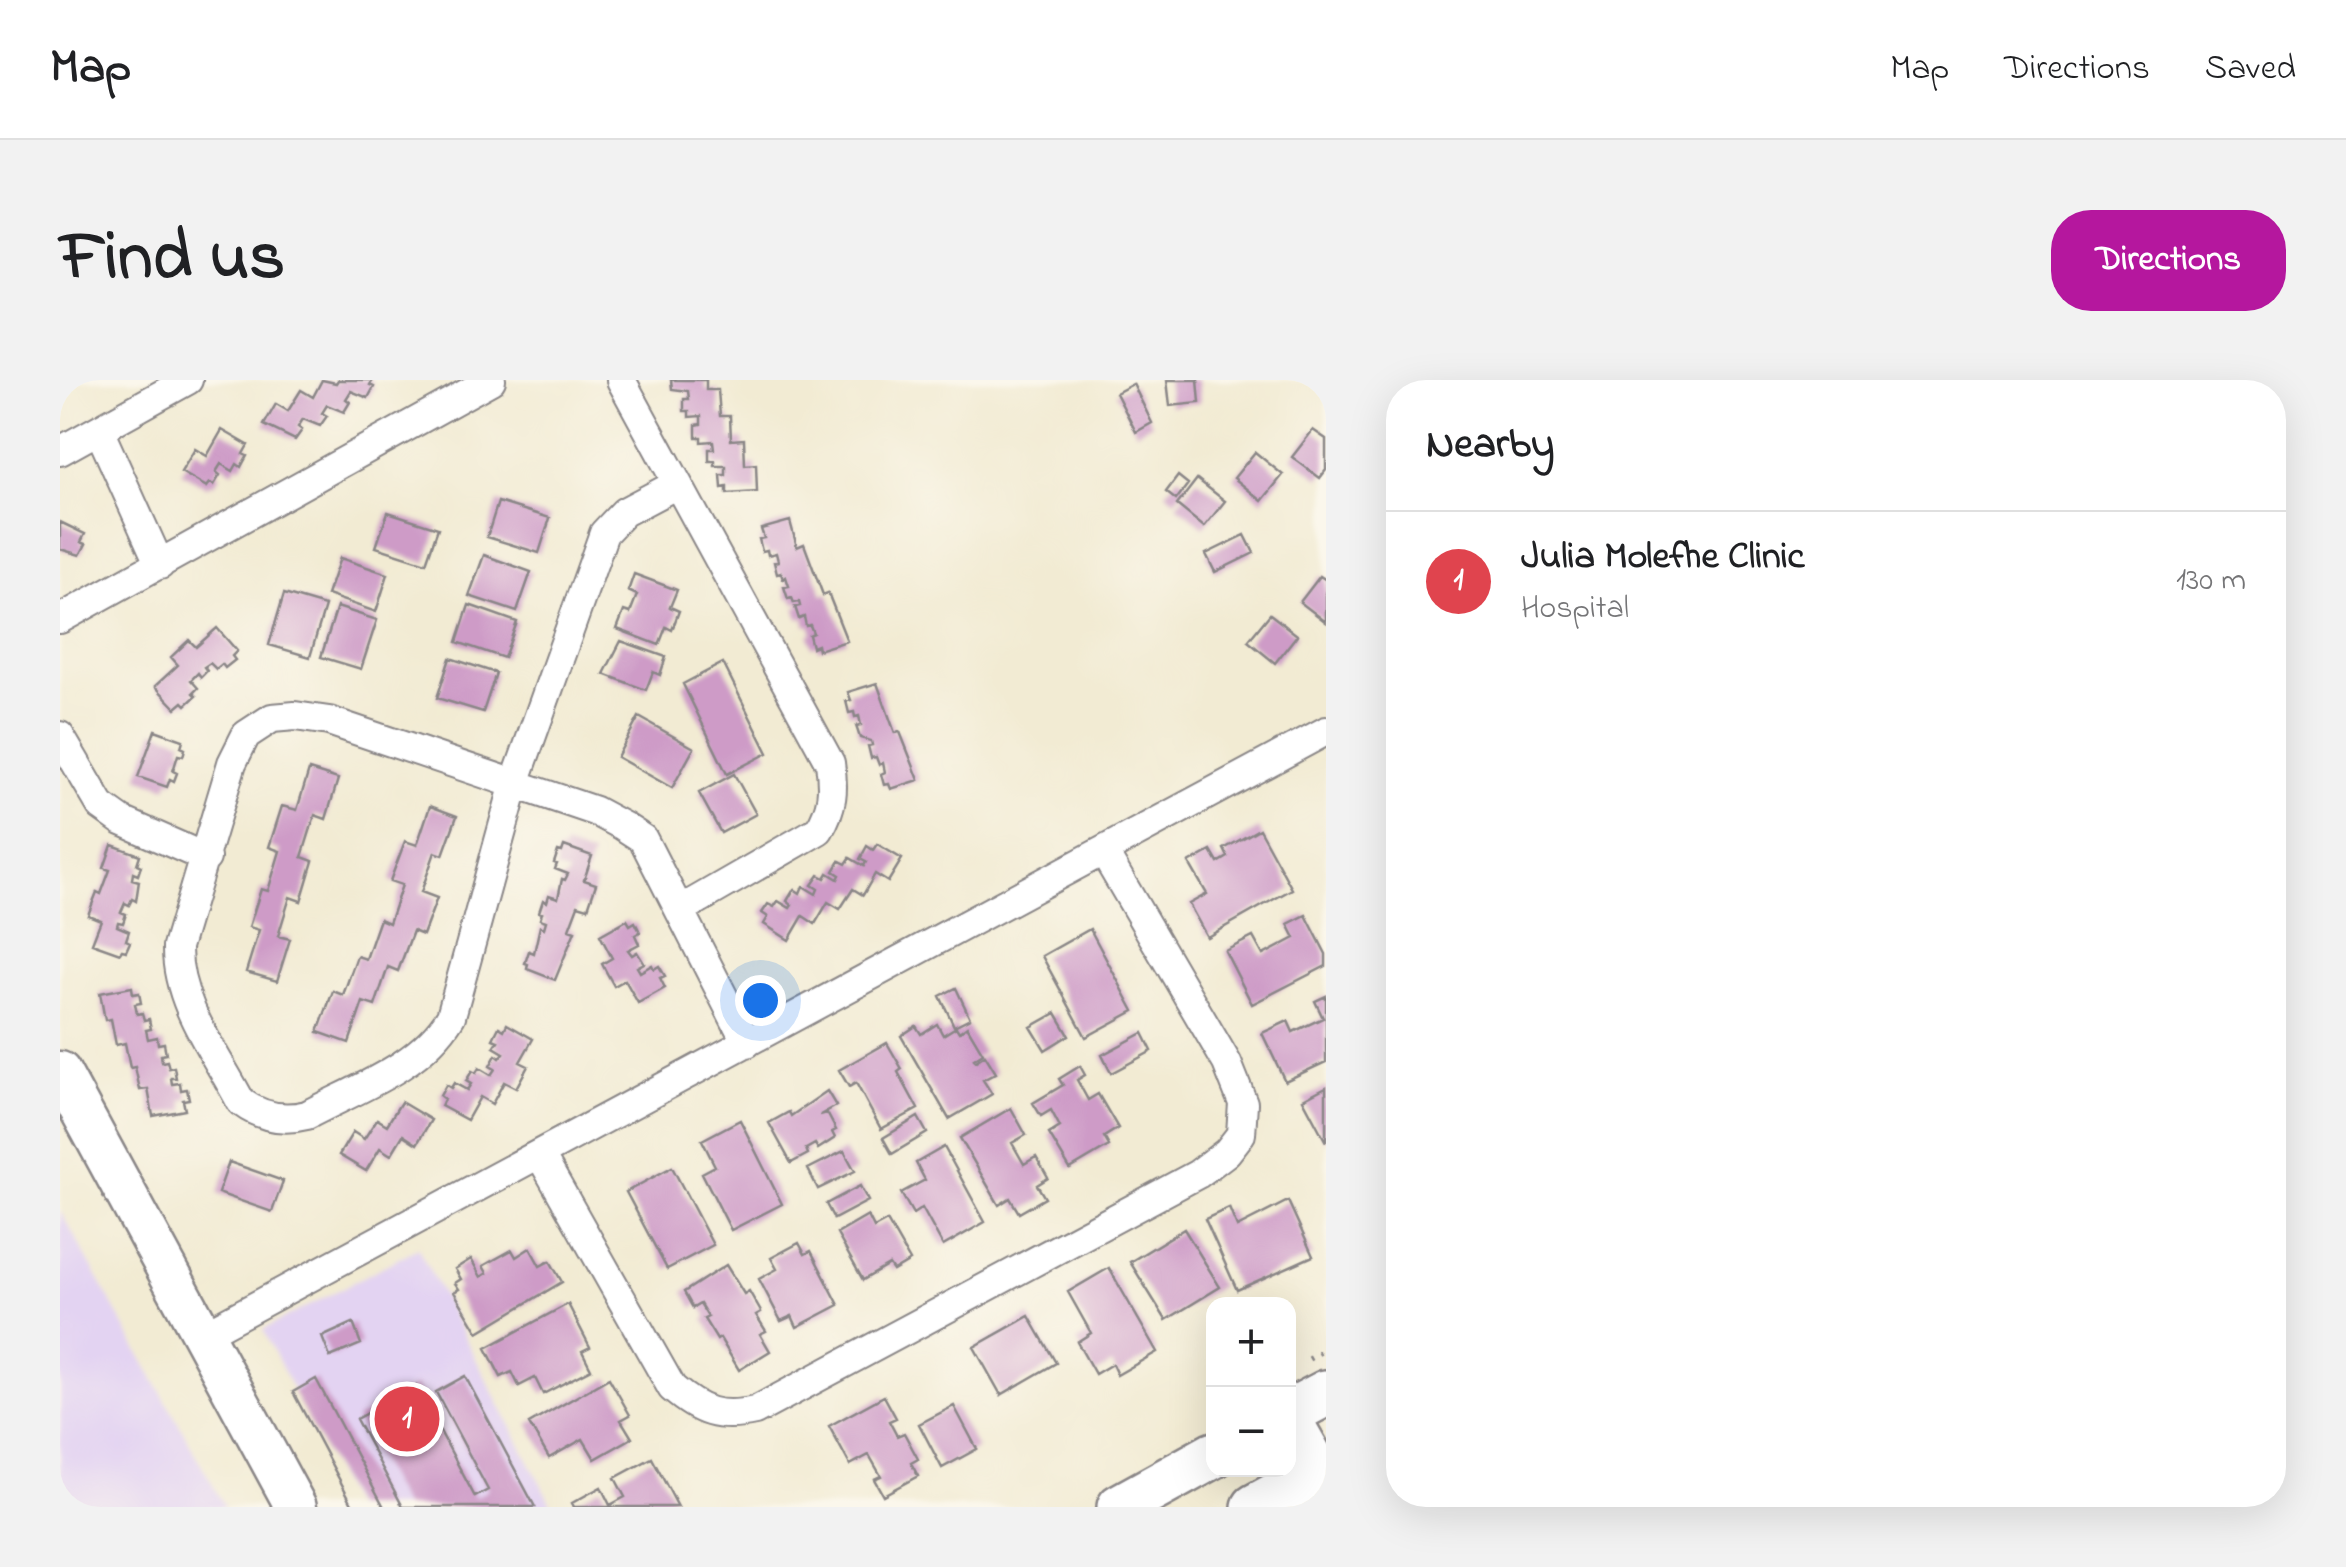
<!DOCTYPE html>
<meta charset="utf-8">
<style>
body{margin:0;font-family:"Indie Flower",sans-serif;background:#f2f2f2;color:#202124}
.controls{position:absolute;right:30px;bottom:30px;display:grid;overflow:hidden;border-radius:20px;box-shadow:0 10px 40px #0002}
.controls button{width:90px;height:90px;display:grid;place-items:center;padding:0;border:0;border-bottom:2px solid #e0e0e0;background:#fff;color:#202124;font:50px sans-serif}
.you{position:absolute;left:700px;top:620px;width:35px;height:35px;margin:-25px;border:8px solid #fff;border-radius:50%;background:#1a73e8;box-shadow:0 0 0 15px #1a73e833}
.badge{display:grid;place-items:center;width:65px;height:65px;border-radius:50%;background:#b5179e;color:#fff;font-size:32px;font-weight:700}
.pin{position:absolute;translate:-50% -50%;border:5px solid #fff;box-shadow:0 2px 10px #0006}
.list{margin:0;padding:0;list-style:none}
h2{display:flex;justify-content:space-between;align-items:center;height:130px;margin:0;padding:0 40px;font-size:42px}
h2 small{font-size:32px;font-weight:400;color:#757577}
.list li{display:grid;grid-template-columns:65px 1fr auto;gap:30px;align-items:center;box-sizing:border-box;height:140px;padding:0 40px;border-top:2px solid #e0e0e0}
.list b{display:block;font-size:38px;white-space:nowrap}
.list p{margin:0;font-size:32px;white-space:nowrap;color:#757577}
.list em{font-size:32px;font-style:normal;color:#757577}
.map{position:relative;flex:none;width:1266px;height:1127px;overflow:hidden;border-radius:40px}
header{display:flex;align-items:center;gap:60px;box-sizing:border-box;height:140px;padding:0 50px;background:#fff;border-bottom:2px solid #e0e0e0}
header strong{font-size:48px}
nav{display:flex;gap:55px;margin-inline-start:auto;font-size:35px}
.intro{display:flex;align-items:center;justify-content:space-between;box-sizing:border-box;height:240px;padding:0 60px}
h1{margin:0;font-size:70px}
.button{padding:25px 45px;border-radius:40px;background:#b5179e;color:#fff;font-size:35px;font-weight:700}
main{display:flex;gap:60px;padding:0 60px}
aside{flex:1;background:#fff;border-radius:40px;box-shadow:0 10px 40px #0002}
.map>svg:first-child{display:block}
</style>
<header>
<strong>Map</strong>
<nav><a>Map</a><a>Directions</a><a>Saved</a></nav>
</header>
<div class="intro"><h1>Find us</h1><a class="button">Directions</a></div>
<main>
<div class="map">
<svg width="1266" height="1127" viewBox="0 0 1266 1127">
<rect width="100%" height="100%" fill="#fbf7ec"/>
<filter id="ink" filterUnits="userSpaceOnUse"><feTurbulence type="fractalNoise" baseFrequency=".01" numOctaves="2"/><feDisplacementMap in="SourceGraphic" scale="20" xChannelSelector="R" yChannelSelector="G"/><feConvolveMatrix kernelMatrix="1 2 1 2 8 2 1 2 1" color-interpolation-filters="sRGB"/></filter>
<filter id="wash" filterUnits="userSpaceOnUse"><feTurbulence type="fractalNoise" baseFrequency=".0048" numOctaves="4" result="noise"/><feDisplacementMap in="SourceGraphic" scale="40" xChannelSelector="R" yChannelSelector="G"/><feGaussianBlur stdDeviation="2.25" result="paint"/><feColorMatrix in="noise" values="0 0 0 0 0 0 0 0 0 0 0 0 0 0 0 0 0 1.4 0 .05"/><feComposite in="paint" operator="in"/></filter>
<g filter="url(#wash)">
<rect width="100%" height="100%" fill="#f2ebd3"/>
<path fill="#e3d3f2" d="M 0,830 L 165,1127 L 0,1127 Z
M 358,868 L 493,1127 L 292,1127 L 203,950 Z"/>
<g id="blocks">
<path fill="#ce9bc7" d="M 262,0 L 276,3 L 278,0 L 313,0 L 310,5 L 314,7 L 308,18 L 291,11 L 286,19 L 290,22 L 284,32 L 267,25 L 262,33 L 267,36 L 260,46 L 243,39 L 238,47 L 242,50 L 235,60 L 204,45 L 216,24 L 228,31 L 241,10 L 253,17 Z
M 611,0 L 646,0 L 646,10 L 658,10 L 660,36 L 670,36 L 671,60 L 684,59 L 685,85 L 696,84 L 697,112 L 667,114 L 667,107 L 662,108 L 661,95 L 666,95 L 666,86 L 655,86 L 655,81 L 649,81 L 649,69 L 654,69 L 653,61 L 641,62 L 641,57 L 636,57 L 636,45 L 641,44 L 641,36 L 629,37 L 629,31 L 624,31 L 624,19 L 629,19 L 628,11 L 612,9 Z
M 1107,0 L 1138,0 L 1140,23 L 1110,26 Z
M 1073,4 L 1092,43 L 1076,52 L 1056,13 Z
M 162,50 L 188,65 L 183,74 L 187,76 L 181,87 L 177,84 L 173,91 L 161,84 L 156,92 L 160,95 L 154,105 L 150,103 L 147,107 L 121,92 L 135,69 L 147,76 Z
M 1253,50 L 1266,59 L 1266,90 L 1260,98 L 1232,77 Z
M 1195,72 L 1223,95 L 1202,121 L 1174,98 Z
M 1118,96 L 1128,104 L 1116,120 L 1106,112 Z
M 1137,99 L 1165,121 L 1144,147 L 1117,125 Z
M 438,122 L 490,138 L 479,173 L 427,157 Z
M 328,132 L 378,148 L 366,183 L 316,167 Z
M 730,141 L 737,167 L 744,164 L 763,215 L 768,213 L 787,261 L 758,270 L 757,265 L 752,267 L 749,255 L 753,253 L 750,245 L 746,246 L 744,237 L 739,239 L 735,227 L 740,226 L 739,222 L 734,223 L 732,218 L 728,219 L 724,207 L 729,206 L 726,197 L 723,199 L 721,193 L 717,194 L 714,182 L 718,181 L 716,173 L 708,175 L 707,170 L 702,171 L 699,159 L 704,158 L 701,149 Z
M 0,142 L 25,154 L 21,162 L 26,164 L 20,175 L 0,169 Z
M 1185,155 L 1194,173 L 1155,192 L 1146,174 Z
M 424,175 L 471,192 L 457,232 L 409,216 Z
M 280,178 L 328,194 L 316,232 L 267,215 Z
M 574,194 L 617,210 L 610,227 L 619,231 L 612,250 L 606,247 L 599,265 L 557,249 L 564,231 L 570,233 L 577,215 L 568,211 Z
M 1260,196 L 1266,200 L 1266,242 L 1240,222 Z
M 224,214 L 265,226 L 250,277 L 209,265 Z
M 409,225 L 457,242 L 444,278 L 397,262 Z
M 277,227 L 317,240 L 301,289 L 261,277 Z
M 1210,234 L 1237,255 L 1215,283 L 1188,261 Z
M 157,248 L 177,271 L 172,276 L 175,280 L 165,288 L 162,284 L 156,289 L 150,283 L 144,287 L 147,291 L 141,297 L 138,293 L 131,300 L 138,308 L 133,313 L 136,316 L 126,325 L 123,322 L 116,328 L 95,306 L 118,285 L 111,277 L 129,260 L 136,267 Z
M 561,261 L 606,277 L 600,295 L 593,292 L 586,310 L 544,294 Z
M 390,278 L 436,293 L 423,332 L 377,318 Z
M 663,283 L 708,373 L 667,394 L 623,304 Z
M 817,303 L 835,353 L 840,352 L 859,400 L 831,409 L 829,404 L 824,405 L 821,394 L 825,392 L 823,383 L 819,385 L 816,377 L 811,378 L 808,366 L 812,365 L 811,361 L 800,358 L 796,346 L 801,345 L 799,336 L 795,337 L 794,332 L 789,333 L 786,321 L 791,320 L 788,312 Z
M 579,337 L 634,368 L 612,408 L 557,377 Z
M 95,350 L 123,360 L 121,367 L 125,369 L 123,376 L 118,375 L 113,391 L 117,393 L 114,401 L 110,399 L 107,407 L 78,397 Z
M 249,390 L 278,399 L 266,439 L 255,435 L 242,477 L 253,481 L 241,521 L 230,517 L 218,556 L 230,559 L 217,601 L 186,592 L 199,550 L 189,547 L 201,509 L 208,511 L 220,471 L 209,467 L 222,426 L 237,430 Z
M 674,394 L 696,434 L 661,453 L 639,413 Z
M 370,426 L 397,436 L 383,475 L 375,472 L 361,512 L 377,518 L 363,555 L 353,551 L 338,591 L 328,587 L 315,626 L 303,622 L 289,663 L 258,652 L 273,611 L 283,615 L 297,576 L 306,579 L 320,539 L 329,543 L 342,505 L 330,501 L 345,461 L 357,465 Z
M 1199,449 L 1232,509 L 1147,557 L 1129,524 L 1147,514 L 1129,483 L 1151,471 L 1158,483 L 1168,477 L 1164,469 Z
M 817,464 L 842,479 L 828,502 L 815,494 L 803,515 L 793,509 L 780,529 L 768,522 L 755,544 L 743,536 L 729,560 L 704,544 L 708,537 L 702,533 L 708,524 L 714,527 L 718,521 L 730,528 L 732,525 L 727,521 L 734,509 L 740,513 L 743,506 L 756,514 L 758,509 L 752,505 L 759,495 L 765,498 L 768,493 L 778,499 L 780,495 L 774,491 L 780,481 L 786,484 L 790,478 L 804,486 L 806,482 L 800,479 L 807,466 L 813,470 Z
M 52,465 L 80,475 L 77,484 L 81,486 L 78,495 L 73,493 L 72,499 L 79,501 L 76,521 L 72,519 L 69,525 L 65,523 L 61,532 L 66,534 L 63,543 L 58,542 L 57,546 L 69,551 L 66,560 L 70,562 L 66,571 L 62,570 L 60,573 L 32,563 L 41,540 L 28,535 L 37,512 L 41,514 L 50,490 L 44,488 Z
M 504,466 L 532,476 L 524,500 L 536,504 L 528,528 L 518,525 L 509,549 L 515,551 L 495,600 L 467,589 L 468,584 L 465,583 L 469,571 L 474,573 L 480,546 L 484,548 L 486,541 L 480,539 L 482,533 L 479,532 L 483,520 L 487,522 L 489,515 L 498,518 L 502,499 L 505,500 L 508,494 L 495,489 L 497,484 L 494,483 L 498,471 L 502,472 Z
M 1246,535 L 1266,574 L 1266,586 L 1192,624 L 1165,571 L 1193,557 L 1203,575 L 1235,558 L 1228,544 Z
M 567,540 L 570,545 L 575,542 L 580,552 L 575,555 L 579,564 L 568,570 L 572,575 L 577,572 L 584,583 L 577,587 L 580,592 L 592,585 L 594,589 L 599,586 L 605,596 L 600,598 L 605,608 L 578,623 L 565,600 L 554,606 L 542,584 L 552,578 L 540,555 Z
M 1030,549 L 1074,631 L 1026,657 L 982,576 Z
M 72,607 L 73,614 L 79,613 L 81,623 L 75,624 L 77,634 L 82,633 L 84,640 L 89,639 L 91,649 L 86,650 L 88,659 L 97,657 L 98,664 L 104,663 L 106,674 L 101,675 L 102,682 L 107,681 L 109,688 L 114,687 L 116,698 L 111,698 L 112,704 L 120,703 L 121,710 L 127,709 L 129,719 L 123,720 L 125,730 L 93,736 L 88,709 L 80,710 L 75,687 L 70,688 L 65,663 L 56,665 L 51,639 L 45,640 L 40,613 Z
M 896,608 L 910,638 L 894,646 L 880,616 Z
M 1266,616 L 1266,682 L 1225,701 L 1202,653 L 1228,641 L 1233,652 L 1263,638 L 1255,621 Z
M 996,633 L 1009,655 L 985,670 L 971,647 Z
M 447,644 L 473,659 L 460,682 L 468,686 L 456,708 L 444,702 L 432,724 L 420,717 L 407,740 L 381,726 L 384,719 L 380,716 L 386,705 L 391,708 L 394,703 L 407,710 L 411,704 L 406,701 L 412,691 L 416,693 L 419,688 L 431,695 L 435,689 L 430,686 L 436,675 L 440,678 L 444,673 L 434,667 L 438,661 L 433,659 L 439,647 L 444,650 Z
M 877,644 L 883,655 L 896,647 L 899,652 L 907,646 L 923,673 L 914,679 L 916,681 L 925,675 L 936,693 L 923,700 L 932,714 L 889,739 L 841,656 L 856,646 L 861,654 Z
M 1083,653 L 1092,671 L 1051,693 L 1042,675 Z
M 827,663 L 842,689 L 838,692 L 858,729 L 821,749 L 796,703 L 789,707 L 779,690 Z
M 1020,686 L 1025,695 L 1017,700 L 1028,720 L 1038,714 L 1058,748 L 1044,757 L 1049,766 L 1010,789 L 989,754 L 1000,747 L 991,730 L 981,736 L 973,723 L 1003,705 L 999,699 Z
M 1266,707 L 1266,762 L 1243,719 Z
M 767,711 L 776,726 L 760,735 L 767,733 L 776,750 L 772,752 L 775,758 L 758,769 L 755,764 L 746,769 L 748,774 L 731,783 L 709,743 L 729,732 L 731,736 Z
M 341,722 L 371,740 L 357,764 L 343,755 L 331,775 L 320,768 L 306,791 L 279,775 L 293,752 L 304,759 L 317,739 L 327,745 Z
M 951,728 L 966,755 L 952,763 L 964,784 L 976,777 L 988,798 L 977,805 L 985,818 L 959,833 L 950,818 L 939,825 L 900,758 Z
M 858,737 L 867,753 L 832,774 L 823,758 Z
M 680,740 L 722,824 L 671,850 L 642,793 L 655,786 L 642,760 Z
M 884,767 L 925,842 L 883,866 L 862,828 L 853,834 L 841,813 L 865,800 L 856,783 Z
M 784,771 L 795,791 L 758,809 L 748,789 Z
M 169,782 L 223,801 L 212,832 L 158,813 Z
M 612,787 L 653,865 L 607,889 L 566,812 Z
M 800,806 L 808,821 L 774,839 L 766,824 Z
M 1228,821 L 1253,876 L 1177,910 L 1145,839 L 1169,828 L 1177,847 Z
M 808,836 L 814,848 L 827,841 L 850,881 L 833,891 L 829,885 L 803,900 L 777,854 Z
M 1124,849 L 1160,907 L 1106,940 L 1070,882 Z
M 739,863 L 745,874 L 751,871 L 779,925 L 737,947 L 732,936 L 721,941 L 699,899 L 717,889 L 711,878 Z
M 470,868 L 480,886 L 490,881 L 502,902 L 418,952 L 394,912 L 399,909 L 395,903 L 401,899 L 395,889 L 411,879 L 421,897 L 427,893 L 423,886 L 452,870 L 456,877 Z
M 666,885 L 684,914 L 689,911 L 701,932 L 696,935 L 706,951 L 700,954 L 710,971 L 679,990 L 660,958 L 657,960 L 644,939 L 648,937 L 640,924 L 633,928 L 624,912 Z
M 1049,888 L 1097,972 L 1057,995 L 1052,984 L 1035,994 L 1017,962 L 1031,953 L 1008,912 Z
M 508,924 L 530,967 L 522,971 L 531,989 L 483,1014 L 475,998 L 459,1006 L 452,992 L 441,997 L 426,968 Z
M 969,936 L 996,983 L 941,1015 L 914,967 Z
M 293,943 L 301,964 L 270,977 L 262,957 Z
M 405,996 L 475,1127 L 343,1127 L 296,1039 L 356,1006 L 415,1117 L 428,1110 L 376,1012 Z
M 549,998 L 570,1035 L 561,1040 L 572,1058 L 535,1079 L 523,1059 L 489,1078 L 469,1044 Z
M 256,999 L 324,1127 L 294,1127 L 233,1012 Z
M 824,1016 L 836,1038 L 829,1041 L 837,1056 L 844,1053 L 858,1079 L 851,1083 L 858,1096 L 823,1115 L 814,1099 L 821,1096 L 809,1075 L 790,1085 L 769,1046 Z
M 894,1026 L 917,1069 L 882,1088 L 859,1044 Z
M 592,1078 L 618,1127 L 514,1127 L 512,1123 L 541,1107 L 550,1125 L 565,1117 L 555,1098 Z"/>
</g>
</g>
<g filter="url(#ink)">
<use href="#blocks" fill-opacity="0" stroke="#8a8687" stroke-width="2.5"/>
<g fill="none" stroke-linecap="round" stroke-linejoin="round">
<defs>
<path id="street" d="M 561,0 L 770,383 C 774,409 773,427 759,450 L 622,529
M 39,50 L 100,185
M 0,71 L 128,0
M 617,104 L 564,132 L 544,153 L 455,403 L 391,636 C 360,687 298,708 247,735 C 223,741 201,737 181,722 C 156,674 116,623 117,567 L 172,383 L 186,355 L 212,338 L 235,336 L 269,341 L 535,431 L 563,446 L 583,459 L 687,663
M 0,239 L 431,0
M 0,356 L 41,426 L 62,441 L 146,478
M 480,775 L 612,1008 C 640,1032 659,1039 695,1031 L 1138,794 L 1167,772 L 1181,754 L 1183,723 L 1167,683 L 1043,471
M 144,954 L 1266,351"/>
<path id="secondary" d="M 0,692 L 236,1127
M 1228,1034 L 1266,1101"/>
<path id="primary" d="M 1228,1033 L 1266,1013
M 1060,1127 L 1154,1075
M 1195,1127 L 1266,1088"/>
</defs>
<use href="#street" stroke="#8a8687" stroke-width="32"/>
<use href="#secondary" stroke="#8a8687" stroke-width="45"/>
<use href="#primary" stroke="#8a8687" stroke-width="50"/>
<path stroke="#8a8687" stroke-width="5" stroke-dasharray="2.5 8" stroke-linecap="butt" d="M 1249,979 L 1266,969"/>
<use href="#street" stroke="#fff" stroke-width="28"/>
<use href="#secondary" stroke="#fff" stroke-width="40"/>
<use href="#primary" stroke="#fff" stroke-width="45"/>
</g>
</g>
</svg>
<div class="controls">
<button>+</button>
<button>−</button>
</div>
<div class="you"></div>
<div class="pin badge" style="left:347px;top:1039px;background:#e0444e">1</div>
</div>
<aside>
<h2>Nearby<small></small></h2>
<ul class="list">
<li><span class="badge" style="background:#e0444e">1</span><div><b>Julia Molefhe Clinic</b><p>Hospital</p></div><em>130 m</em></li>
</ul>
</aside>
</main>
